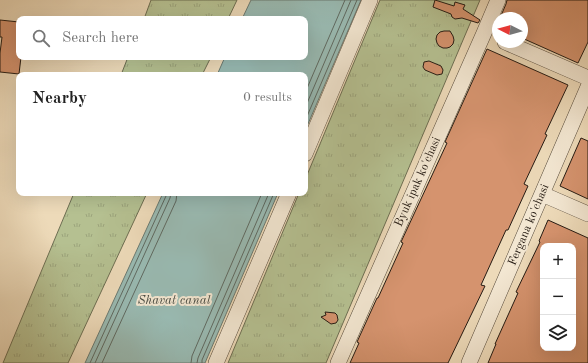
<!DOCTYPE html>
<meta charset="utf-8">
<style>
body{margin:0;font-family:"Old Standard TT",serif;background:#f6f6f6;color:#222}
.controls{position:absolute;right:12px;bottom:12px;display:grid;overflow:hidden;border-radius:8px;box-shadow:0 4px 16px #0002}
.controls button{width:36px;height:36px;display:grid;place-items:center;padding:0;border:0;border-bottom:1px solid #e0e0e0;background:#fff;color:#222;font:20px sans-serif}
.compass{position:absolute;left:492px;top:12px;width:36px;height:36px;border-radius:50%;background:#fff;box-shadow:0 4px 16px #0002;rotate:276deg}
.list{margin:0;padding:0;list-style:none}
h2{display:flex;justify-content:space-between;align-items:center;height:52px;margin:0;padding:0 16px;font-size:17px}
h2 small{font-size:13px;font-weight:400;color:#767676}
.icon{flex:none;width:22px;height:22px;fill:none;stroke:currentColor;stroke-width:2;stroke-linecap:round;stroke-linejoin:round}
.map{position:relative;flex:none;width:588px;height:363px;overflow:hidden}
.search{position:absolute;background:#fff;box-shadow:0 4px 16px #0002;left:16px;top:16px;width:292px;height:44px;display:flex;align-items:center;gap:10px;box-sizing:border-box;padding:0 14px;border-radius:8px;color:#767676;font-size:15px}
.panel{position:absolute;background:#fff;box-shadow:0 4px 16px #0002;left:16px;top:72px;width:292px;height:124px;border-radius:8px}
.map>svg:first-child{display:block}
</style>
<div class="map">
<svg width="588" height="363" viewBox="0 0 588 363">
<defs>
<pattern id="park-tufts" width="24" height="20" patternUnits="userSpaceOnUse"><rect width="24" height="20" fill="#b5c091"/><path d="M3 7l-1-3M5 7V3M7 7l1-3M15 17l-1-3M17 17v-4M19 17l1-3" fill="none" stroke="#9ca47c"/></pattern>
</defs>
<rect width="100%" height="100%" fill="#eddab9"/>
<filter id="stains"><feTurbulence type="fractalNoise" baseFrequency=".005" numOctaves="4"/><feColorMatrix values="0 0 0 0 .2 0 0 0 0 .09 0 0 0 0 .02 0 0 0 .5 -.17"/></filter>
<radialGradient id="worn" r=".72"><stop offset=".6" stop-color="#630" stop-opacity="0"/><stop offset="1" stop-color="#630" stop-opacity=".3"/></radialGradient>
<path fill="url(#park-tufts)" stroke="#6d6e52" d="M 151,0 L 237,0 L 228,19 L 144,19 Z
M 380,0 L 480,0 L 326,363 L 228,363 L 299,193 L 305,193 L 305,180 Z
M 128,57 L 211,57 L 202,75 L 121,75 Z
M 74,193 L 147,193 L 68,363 L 3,363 Z"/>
<path fill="#99bab2" stroke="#6b7a72" d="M 251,0 L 361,0 L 305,131 L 305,75 L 217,75 L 225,57 L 305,57 L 305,19 L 242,19 Z
M 163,193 L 278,193 L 205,363 L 85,363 Z"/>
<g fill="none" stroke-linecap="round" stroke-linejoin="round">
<path stroke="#5f6a62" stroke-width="1" d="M 305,93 L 345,0
M 305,108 L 351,0
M 305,121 L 357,0
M 90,363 L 166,196 L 166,193
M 95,363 L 170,198 L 171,193
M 102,363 L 176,201 L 177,193
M 191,363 L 192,356 L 262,193
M 197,363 L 198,358 L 269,193
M 202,363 L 202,360 L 274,193"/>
</g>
<path fill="#d5936e" stroke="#251b13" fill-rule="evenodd" d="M 435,0 L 454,6 L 455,2 L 465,5 L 463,9 L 480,20 L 478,23 L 462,18 L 455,19 L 452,17 L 451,14 L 433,7 Z
M 507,0 L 588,0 L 588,42 L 578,63 L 522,38 L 522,18 L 500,18 L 506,4 Z
M 0,20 L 19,22 L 19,57 L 21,57 L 19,74 L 0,72 L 0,53 L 2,37 L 0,37 Z
M 444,31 L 450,31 L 453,36 L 454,40 L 453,44 L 450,47 L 447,48 L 443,48 L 439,46 L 437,43 L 436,39 L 437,35 L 440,32 Z
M 487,49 L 568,85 L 545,134 L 547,135 L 524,184 L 528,186 L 508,230 L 506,230 L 481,285 L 485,286 L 448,363 L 350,363 L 359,343 L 357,342 L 377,298 L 378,298 L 403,243 L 401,242 L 447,143 L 445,142 Z
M 429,61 L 441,66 L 443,70 L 442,74 L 437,75 L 425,70 L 423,67 L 424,62 Z
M 581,138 L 588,141 L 588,199 L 560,186 Z
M 548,220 L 588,238 L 588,363 L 488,363 L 496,344 L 495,344 L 518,293 L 516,292 L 540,242 L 539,241 ZM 543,246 L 573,246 L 573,348 L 543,348 Z
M 325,312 L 335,313 L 337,315 L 338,320 L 336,323 L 331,324 L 321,317 L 326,315 Z"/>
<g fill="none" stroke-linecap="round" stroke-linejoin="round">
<defs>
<path id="minor" d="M 505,42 L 588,78
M 305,154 L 370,0
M 542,194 L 588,214
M 216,363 L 289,193
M 338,363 L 484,33 L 498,0
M 469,363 L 588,87"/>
</defs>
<use href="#minor" stroke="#574b3c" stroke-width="16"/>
<use href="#minor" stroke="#f3e7d2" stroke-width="15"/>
</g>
<g text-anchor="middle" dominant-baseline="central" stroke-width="4" stroke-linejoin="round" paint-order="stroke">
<g font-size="12" fill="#251b13" stroke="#f3e7d2">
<text transform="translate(418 182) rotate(-66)">Byuk ipak ko'chasi</text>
<text transform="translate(529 225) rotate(-67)">Fergana ko'chasi</text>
</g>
<g font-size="13" font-style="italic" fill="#484b43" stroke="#f3e7d2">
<text x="174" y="300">Shavat canal</text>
</g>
</g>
<rect width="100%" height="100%" filter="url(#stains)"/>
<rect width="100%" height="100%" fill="url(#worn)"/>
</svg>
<div class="controls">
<button>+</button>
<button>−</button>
<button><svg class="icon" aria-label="layers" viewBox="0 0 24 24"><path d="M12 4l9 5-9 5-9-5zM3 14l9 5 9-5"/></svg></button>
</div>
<svg class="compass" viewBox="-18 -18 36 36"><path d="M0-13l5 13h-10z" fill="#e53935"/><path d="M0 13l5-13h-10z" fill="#767676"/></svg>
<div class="search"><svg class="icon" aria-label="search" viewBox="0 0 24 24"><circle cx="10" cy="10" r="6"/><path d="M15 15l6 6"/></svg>Search here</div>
<section class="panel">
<h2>Nearby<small>0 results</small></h2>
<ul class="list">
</ul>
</section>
</div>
